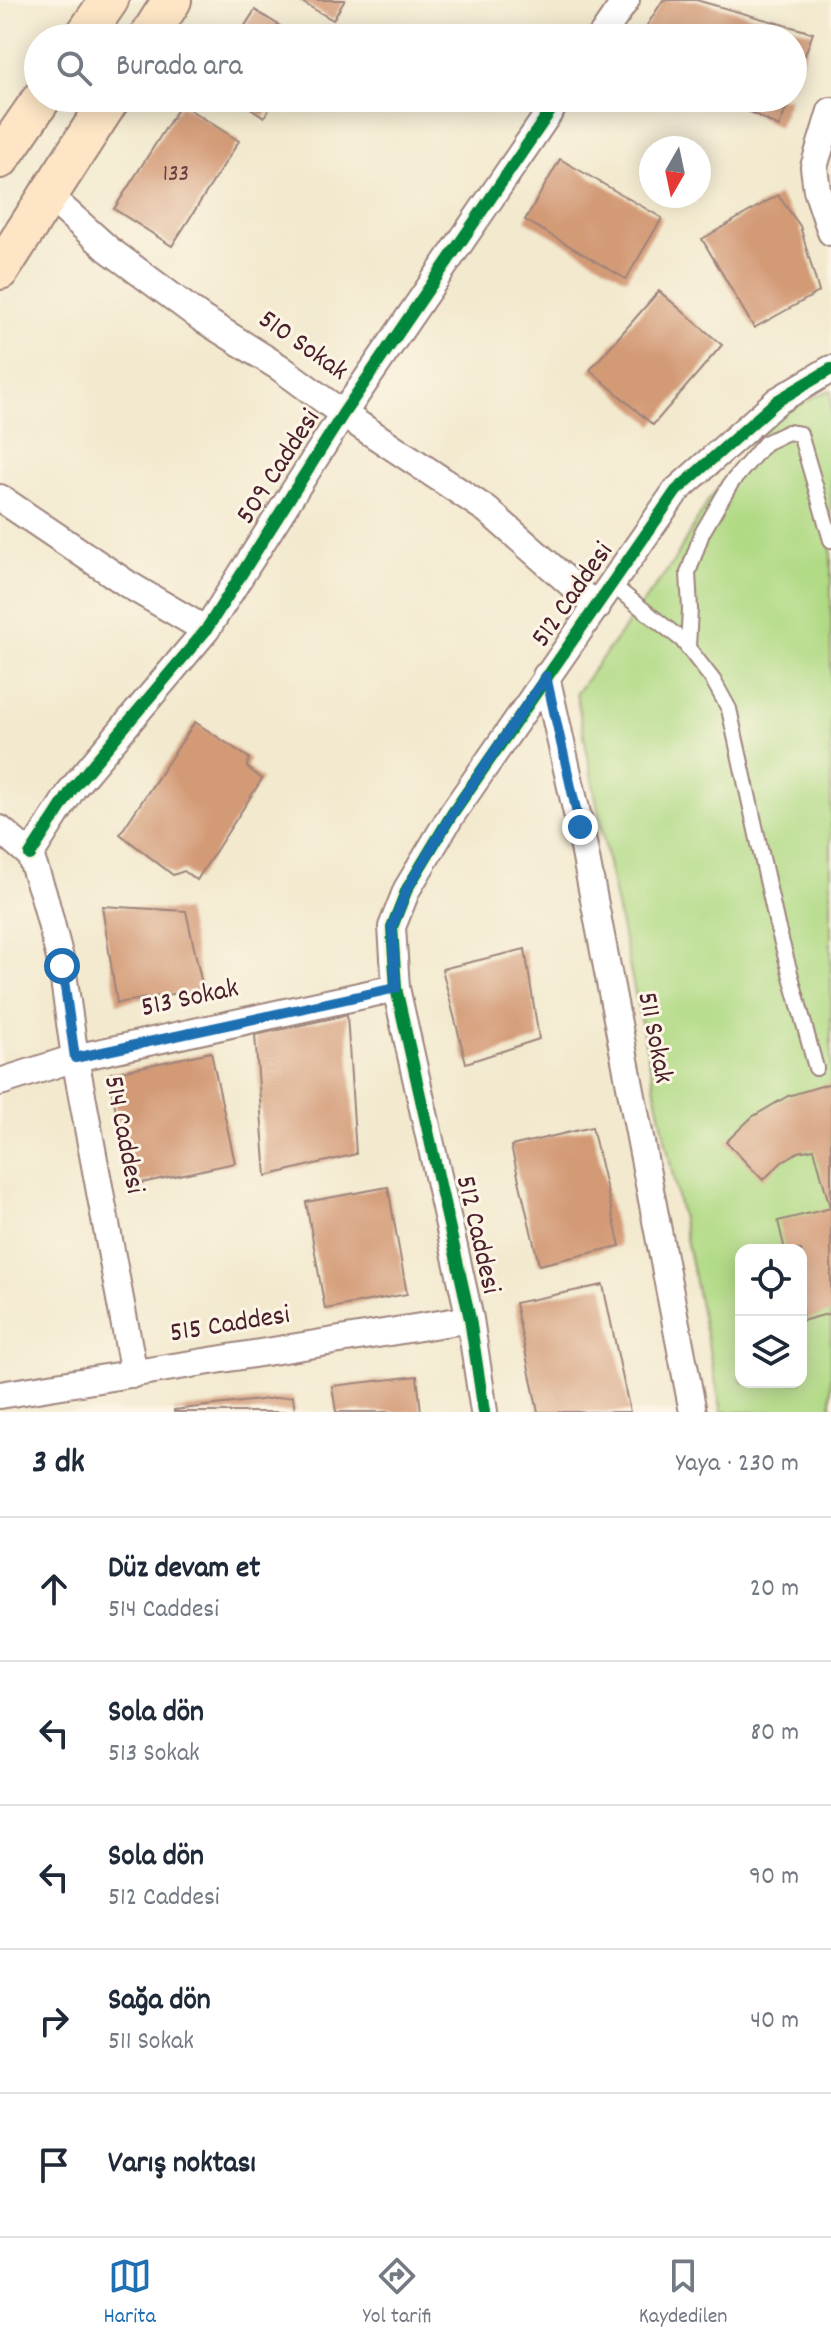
<!DOCTYPE html>
<html lang="tr">
<meta charset="utf-8">
<style>
body{margin:0;font-family:Dekko,sans-serif;background:#f6f6f7;color:#1f2937}
.controls{position:absolute;right:24px;bottom:24px;display:grid;overflow:hidden;border-radius:16px;box-shadow:0 4px 20px #0003}
.controls button{width:72px;height:72px;display:grid;place-items:center;padding:0;border:0;border-bottom:2px solid #e0e1e3;background:#fff;color:#1f2937;font:40px sans-serif}
.compass{position:absolute;left:639px;top:136px;width:72px;height:72px;border-radius:50%;background:#fff;box-shadow:0 4px 20px #0003;rotate:189deg}
.stop{position:absolute;width:24px;height:24px;margin:-18px;border:6px solid #1f6fb2;border-radius:50%;background:#fff}
.stop.end{background:#1f6fb2;border-color:#fff;box-shadow:0 2px 8px #0008}
.list{margin:0;padding:0;list-style:none}
h2{display:flex;justify-content:space-between;align-items:center;height:104px;margin:0;padding:0 32px;font-size:34px}
h2 small{font-size:26px;font-weight:400;color:#747a83}
.list li{display:grid;grid-template-columns:52px 1fr auto;gap:24px;align-items:center;box-sizing:border-box;height:144px;padding:0 32px;border-top:2px solid #e0e1e3}
.list b{display:block;font-size:30px;white-space:nowrap}
.list p{margin:0;font-size:26px;white-space:nowrap;color:#747a83}
.list em{font-size:26px;font-style:normal;color:#747a83}
.icon{flex:none;width:44px;height:44px;fill:none;stroke:currentColor;stroke-width:2;stroke-linecap:round;stroke-linejoin:round}
.map{position:relative;flex:none;width:831px;height:1412px;overflow:hidden}
.search{position:absolute;background:#fff;box-shadow:0 4px 20px #0003;left:24px;right:24px;top:24px;height:88px;display:flex;align-items:center;gap:20px;box-sizing:border-box;padding:0 28px;border-radius:44px;color:#747a83;font-size:30px}
.sheet{height:824px;background:#fff}
nav{display:flex;justify-content:space-around;align-items:center;box-sizing:border-box;height:112px;border-top:2px solid #e0e1e3;background:#fff;font-size:22px;color:#747a83}
nav a{display:grid;justify-items:center;gap:4px}
nav .on{color:#1f6fb2}
.map>svg:first-child{display:block}
</style>
<div class="map">
<svg width="831" height="1412" viewBox="0 0 831 1412">
<rect width="100%" height="100%" fill="#fcf5e5"/>
<filter id="ink" filterUnits="userSpaceOnUse"><feTurbulence type="fractalNoise" baseFrequency=".0125" numOctaves="2"/><feDisplacementMap in="SourceGraphic" scale="16" xChannelSelector="R" yChannelSelector="G"/><feConvolveMatrix kernelMatrix="1 2 1 2 8 2 1 2 1" color-interpolation-filters="sRGB"/></filter>
<filter id="wash" filterUnits="userSpaceOnUse"><feTurbulence type="fractalNoise" baseFrequency=".006" numOctaves="4" result="noise"/><feDisplacementMap in="SourceGraphic" scale="32" xChannelSelector="R" yChannelSelector="G"/><feGaussianBlur stdDeviation="1.8" result="paint"/><feColorMatrix in="noise" values="0 0 0 0 0 0 0 0 0 0 0 0 0 0 0 0 0 1.4 0 .05"/><feComposite in="paint" operator="in"/></filter>
<g filter="url(#wash)">
<rect width="100%" height="100%" fill="#f2e9ce"/>
<path fill="#b1da85" stroke="#7e7c58" stroke-width="2" fill-rule="evenodd" d="M 831,390 L 831,1412 L 722,1412 L 608,863 L 576,693 L 672,564 L 708,501 L 762,433 L 778,417 L 815,396 ZM 741,1250 L 801,1250 L 801,1382 L 741,1382 Z"/>
<g id="blocks">
<path fill="#d39a76" d="M 298,0 L 345,0 L 333,20 Z
M 663,0 L 696,0 L 813,33 L 793,87 L 793,38 L 639,38 Z
M 255,10 L 299,38 L 237,38 Z
M 236,98 L 276,98 L 264,117 Z
M 724,98 L 790,98 L 779,127 Z
M 181,104 L 239,141 L 172,246 L 114,209 Z
M 560,159 L 662,218 L 626,279 L 525,220 Z
M 778,195 L 800,226 L 819,292 L 754,328 L 702,239 Z
M 659,291 L 722,345 L 653,425 L 590,370 Z
M 195,722 L 249,758 L 247,767 L 262,779 L 197,880 L 184,871 L 173,875 L 120,834 Z
M 102,906 L 186,911 L 203,989 L 117,1003 Z
M 525,949 L 539,1039 L 466,1063 L 442,969 Z
M 347,1015 L 356,1154 L 266,1176 L 255,1035 Z
M 211,1052 L 235,1163 L 132,1185 L 108,1074 Z
M 831,1083 L 831,1207 L 830,1207 L 814,1149 L 798,1152 L 782,1162 L 763,1180 L 726,1142 L 752,1117 L 788,1096 Z
M 592,1127 L 620,1246 L 539,1265 L 511,1146 Z
M 388,1187 L 407,1294 L 325,1309 L 306,1202 Z
M 831,1208 L 831,1313 L 802,1321 L 801,1250 L 785,1250 L 778,1221 Z
M 603,1285 L 630,1412 L 538,1412 L 515,1303 Z
M 417,1376 L 421,1412 L 336,1412 L 332,1386 Z
M 293,1396 L 295,1412 L 174,1412 L 174,1410 Z"/>
</g>
</g>
<g filter="url(#ink)">
<use href="#blocks" fill-opacity="0" stroke="#9e847c" stroke-width="2"/>
<g fill="none" stroke-linecap="round" stroke-linejoin="round">
<defs>
<path id="service" d="M 612,585 L 682,640 L 713,680 L 729,709 L 777,925 L 816,1068
M 688,647 L 690,609 L 688,573 L 702,533 L 731,483 L 765,443 L 788,432 L 800,434 L 831,540"/>
<path id="minor" d="M 600,38 L 626,0
M 831,111 L 814,167 L 817,190 L 831,232
M 49,196 L 108,249 L 201,318 L 279,367 L 343,414 L 487,510 L 597,607
M 0,498 L 129,585 L 206,630
M 546,676 L 580,827 L 693,1412
M 0,829 L 30,855 L 44,896 L 62,966 L 75,1058 L 134,1374
M 30,855 L 73,788 L 206,630 L 343,414 L 559,98
M 0,1082 L 75,1058 L 396,988
M 0,1395 L 470,1319
M 484,1412 L 470,1319 L 396,988 L 392,927 L 407,889 L 452,814 L 676,491 L 777,401 L 831,369"/>
<path id="secondary" d="M 83,38 L 109,0
M 148,38 L 172,0
M 0,159 L 42,98
M 0,270 L 111,98"/>
</defs>
<use href="#service" stroke="#9e847c" stroke-width="18"/>
<use href="#minor" stroke="#9e847c" stroke-width="30"/>
<use href="#secondary" stroke="#9e847c" stroke-width="42"/>
<use href="#service" stroke="#fff" stroke-width="14"/>
<use href="#minor" stroke="#fff" stroke-width="26"/>
<use href="#secondary" stroke="#fde5c5" stroke-width="38"/>
<defs>
<path id="cycleway" d="M 30,855 L 73,788 L 206,630 L 343,414 L 559,98
M 484,1412 L 470,1319 L 396,988 L 392,927 L 407,889 L 452,814 L 676,491 L 777,401 L 831,369"/>
</defs>
<use href="#cycleway" stroke="#fcf5e5" stroke-width="17"/>
<use href="#cycleway" stroke="#00873e" stroke-width="12"/>
</g>
</g>
<g fill="none" stroke-linecap="round" stroke-linejoin="round" filter="url(#ink)">
<path stroke="#1f6fb2" stroke-width="10" d="M 62,966 L 75,1058 L 396,988 L 392,927 L 407,889 L 452,814 L 546,676 L 580,827"/>
</g>
<g text-anchor="middle" dominant-baseline="central" stroke-width="6" stroke-linejoin="round" paint-order="stroke">
<g font-size="24" fill="#6c3e3e">
<text x="176" y="175">133</text>
</g>
<g font-size="28" fill="#4a1f2b" stroke="#fcf5e5">
<text transform="translate(302 347) rotate(35)">510 Sokak</text>
<text transform="translate(280 468) rotate(-57)">509 Caddesi</text>
<text transform="translate(574 596) rotate(-55)">512 Caddesi</text>
<text transform="translate(190 1000) rotate(-12)">513 Sokak</text>
<text transform="translate(653 1038) rotate(79)">511 Sokak</text>
<text transform="translate(122 1135) rotate(79)">514 Caddesi</text>
<text transform="translate(476 1235) rotate(77)">512 Caddesi</text>
<text transform="translate(230 1326) rotate(-9)">515 Caddesi</text>
</g>
</g>
</svg>
<div class="controls">
<button><svg class="icon" aria-label="locate" viewBox="0 0 24 24"><circle cx="12" cy="12" r="6"/><path d="M12 2v4M12 18v4M2 12h4M18 12h4"/></svg></button>
<button><svg class="icon" aria-label="layers" viewBox="0 0 24 24"><path d="M12 4l9 5-9 5-9-5zM3 14l9 5 9-5"/></svg></button>
</div>
<svg class="compass" viewBox="-18 -18 36 36"><path d="M0-13l5 13h-10z" fill="#e53935"/><path d="M0 13l5-13h-10z" fill="#747a83"/></svg>
<div class="stop" style="left:62px;top:966px"></div>
<div class="stop end" style="left:580px;top:827px"></div>
<div class="search"><svg class="icon" aria-label="search" viewBox="0 0 24 24"><circle cx="10" cy="10" r="6"/><path d="M15 15l6 6"/></svg>Burada ara</div>
</div>
<section class="sheet">
<h2>3 dk<small>Yaya · 230 m</small></h2>
<ul class="list">
<li><svg class="icon" aria-label="ahead" viewBox="0 0 24 24"><path d="M12 20V5M6 11l6-6 6 6"/></svg><div><b>Düz devam et</b><p>514 Caddesi</p></div><em>20 m</em></li>
<li><svg class="icon" aria-label="left" viewBox="0 0 24 24"><path d="M17 20v-9H6M10 6l-5 5 5 5"/></svg><div><b>Sola dön</b><p>513 Sokak</p></div><em>80 m</em></li>
<li><svg class="icon" aria-label="left" viewBox="0 0 24 24"><path d="M17 20v-9H6M10 6l-5 5 5 5"/></svg><div><b>Sola dön</b><p>512 Caddesi</p></div><em>90 m</em></li>
<li><svg class="icon" aria-label="right" viewBox="0 0 24 24"><path d="M7 20v-9h11M14 6l5 5-5 5"/></svg><div><b>Sağa dön</b><p>511 Sokak</p></div><em>40 m</em></li>
<li><svg class="icon" aria-label="arrive" viewBox="0 0 24 24"><path d="M6 21V4h12l-3 4 3 4H6"/></svg><div><b>Varış noktası</b></div></li>
</ul>
</section>
<nav>
<a class="on"><svg class="icon" aria-label="map" viewBox="0 0 24 24"><path d="M3 6l6-2 6 2 6-2v14l-6 2-6-2-6 2zM9 4v14M15 6v14"/></svg>Harita</a>
<a><svg class="icon" aria-label="directions" viewBox="0 0 24 24"><path d="M12 3l9 9-9 9-9-9zM9 14v-3h6M13 9l2 2-2 2"/></svg>Yol tarifi</a>
<a><svg class="icon" aria-label="saved" viewBox="0 0 24 24"><path d="M7 4h10v16l-5-4-5 4z"/></svg>Kaydedilen</a>
</nav>
